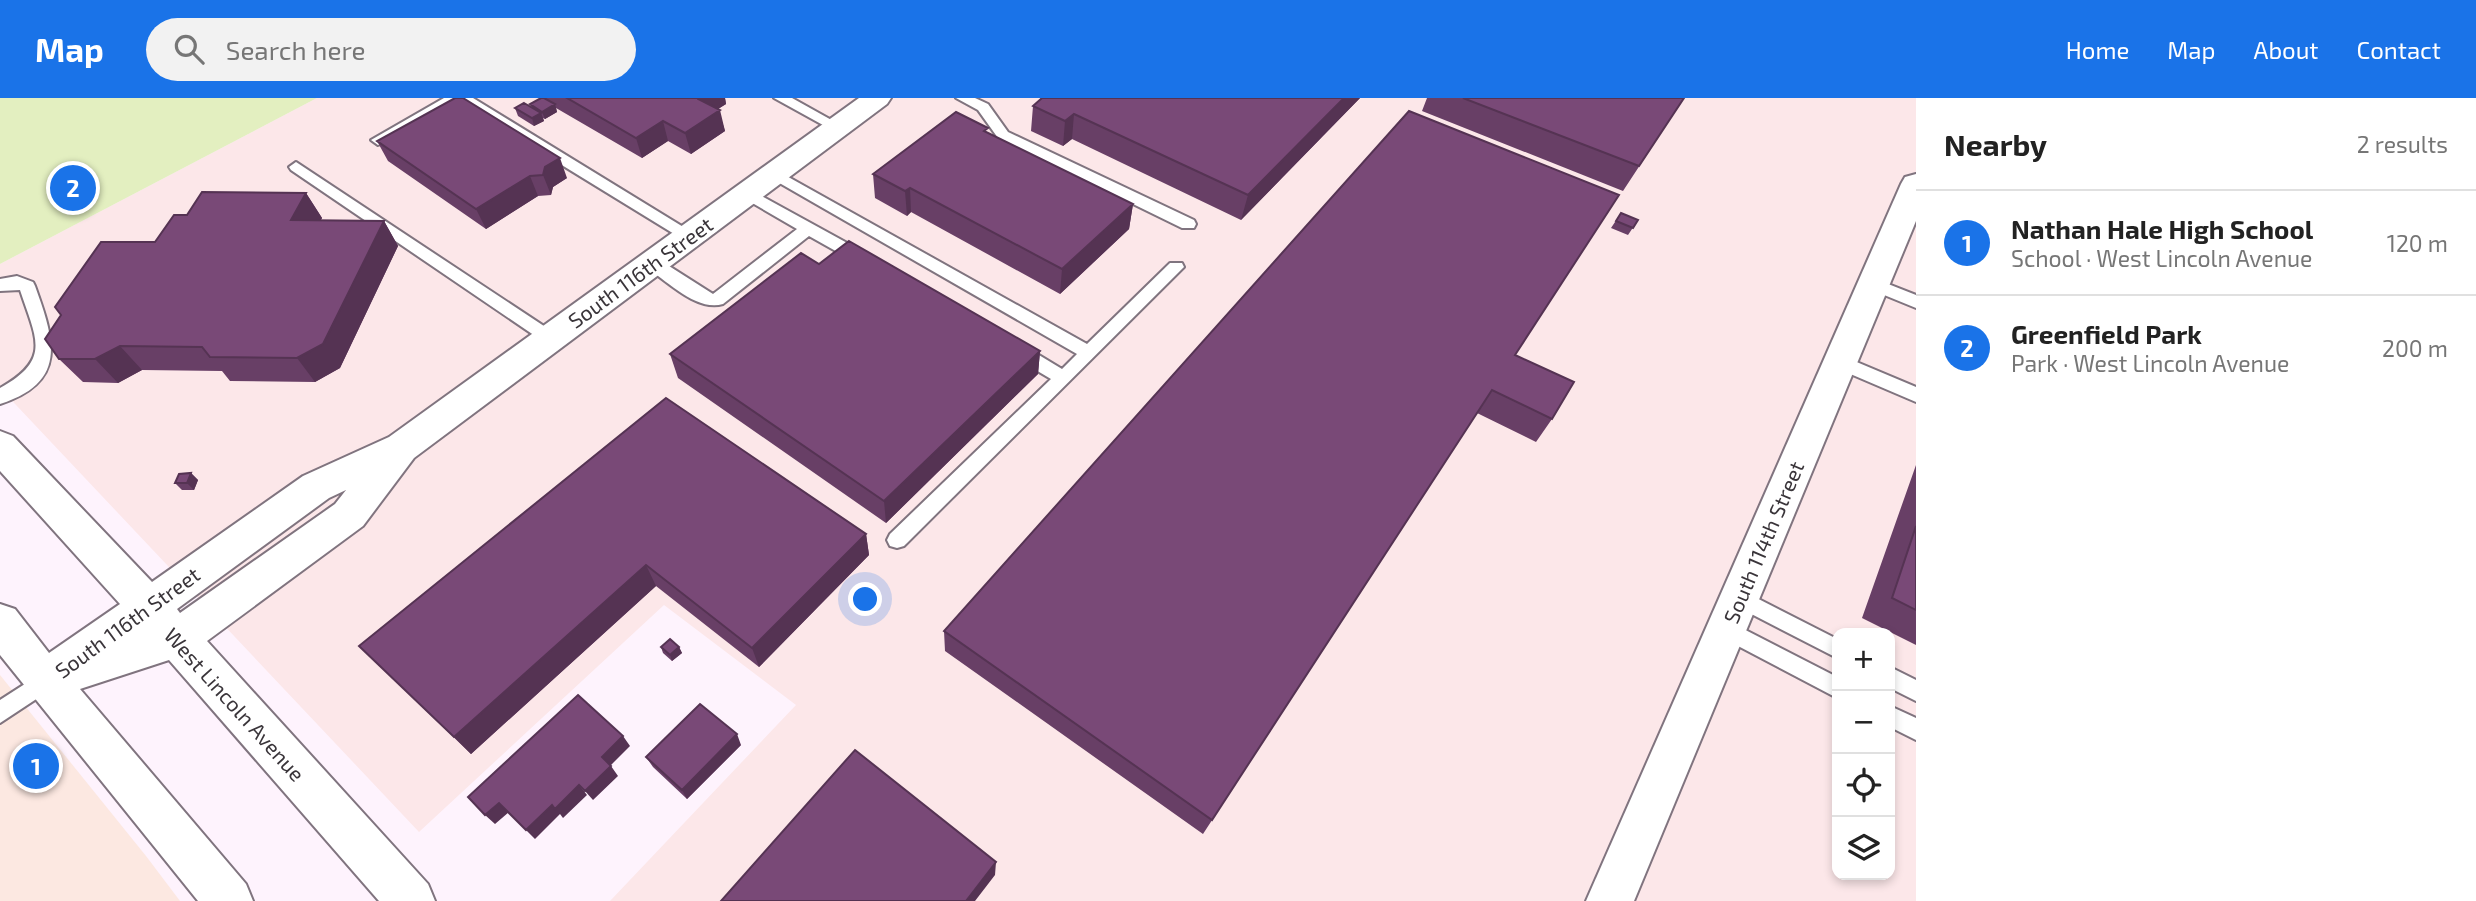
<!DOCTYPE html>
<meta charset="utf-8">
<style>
body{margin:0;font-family:"Exo 2",sans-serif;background:#f2f2f2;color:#222}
.controls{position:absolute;right:21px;bottom:21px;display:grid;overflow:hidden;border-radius:14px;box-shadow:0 4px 10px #0003}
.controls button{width:63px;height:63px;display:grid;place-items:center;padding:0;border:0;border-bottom:2px solid #e0e0e0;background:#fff;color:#222;font:35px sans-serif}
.you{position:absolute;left:866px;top:502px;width:24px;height:24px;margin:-18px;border:5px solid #fff;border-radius:50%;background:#1a73e8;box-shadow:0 0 0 10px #1a73e833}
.badge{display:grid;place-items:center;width:46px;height:46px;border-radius:50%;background:#1a73e8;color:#fff;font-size:23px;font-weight:700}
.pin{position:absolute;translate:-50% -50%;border:4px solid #fff;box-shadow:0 2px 7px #0006}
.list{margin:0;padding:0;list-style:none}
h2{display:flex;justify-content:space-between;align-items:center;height:91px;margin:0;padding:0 28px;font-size:30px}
h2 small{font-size:23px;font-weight:400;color:#767676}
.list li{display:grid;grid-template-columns:46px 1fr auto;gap:21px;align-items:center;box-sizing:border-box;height:105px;padding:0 28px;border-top:2px solid #e0e0e0}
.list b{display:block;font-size:26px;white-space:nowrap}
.list p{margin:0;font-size:23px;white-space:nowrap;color:#767676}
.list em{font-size:23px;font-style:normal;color:#767676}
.icon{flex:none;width:38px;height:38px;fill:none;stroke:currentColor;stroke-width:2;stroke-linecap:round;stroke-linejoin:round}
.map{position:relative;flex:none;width:1916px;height:803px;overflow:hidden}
header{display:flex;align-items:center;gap:42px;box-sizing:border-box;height:98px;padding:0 35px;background:#1a73e8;color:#fff}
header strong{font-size:33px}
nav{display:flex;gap:38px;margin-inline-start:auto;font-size:24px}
.search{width:490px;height:63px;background:#f2f2f2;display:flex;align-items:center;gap:18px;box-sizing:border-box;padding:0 24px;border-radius:38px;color:#767676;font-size:26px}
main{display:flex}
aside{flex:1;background:#fff}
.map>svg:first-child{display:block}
</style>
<header>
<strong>Map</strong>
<div class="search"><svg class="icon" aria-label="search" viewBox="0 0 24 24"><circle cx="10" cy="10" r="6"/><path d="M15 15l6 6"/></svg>Search here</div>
<nav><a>Home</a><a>Map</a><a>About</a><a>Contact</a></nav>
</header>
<main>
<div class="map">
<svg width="1916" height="803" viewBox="0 0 1916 803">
<rect width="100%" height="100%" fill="#fef3fd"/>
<path fill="#fce7e9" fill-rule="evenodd" d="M 317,0 L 1916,0 L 1916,803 L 610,803 L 796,607 L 664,507 L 419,734 L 0,290 L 0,166 ZM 1837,535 L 1890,535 L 1890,777 L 1837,777 Z"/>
<path fill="#fce8e1" d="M 0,577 L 146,758 L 180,803 L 0,803 Z"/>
<path fill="#e3efc0" d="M 0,0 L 317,0 L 0,166 Z"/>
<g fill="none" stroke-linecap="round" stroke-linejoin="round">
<defs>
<path id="service" d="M 444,0 L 473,0 L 698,138 L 690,143 L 684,142 L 459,4 L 383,45 L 378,47 L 371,42 Z
M 774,0 L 792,0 L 844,29 L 837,33 L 832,32 Z
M 956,0 L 975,0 L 988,6 L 1008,34 L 1194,122 L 1196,126 L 1194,130 L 1182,130 L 998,40 L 978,12 Z
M 296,64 L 556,236 L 559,240 L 556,244 L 544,244 L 291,72 L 289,69 Z
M 774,71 L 1087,246 L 1170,165 L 1182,165 L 1184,169 L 904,448 L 897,450 L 890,448 L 887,442 L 890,436 L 1051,281 L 1012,258 L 1009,253 L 1012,248 L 1024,248 L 1062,271 L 1077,256 L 769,79 L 766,76 L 769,73 Z
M 747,90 L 869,157 L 871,161 L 863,167 L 857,165 L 809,138 L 723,206 C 697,214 667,183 646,169 L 644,165 L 646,161 L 658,161 L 713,196 L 797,131 L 742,99 L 739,95 Z
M 17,178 L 33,184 L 35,188 C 54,241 69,284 0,306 L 0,290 C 52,261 36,241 20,192 L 0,193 L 0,181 Z
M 1873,180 L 1916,197 L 1916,210 L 1867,190 L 1865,186 Z
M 1840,257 L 1916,289 L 1916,304 L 1834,269 L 1831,264 L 1834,259 Z
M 1739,491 L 1837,541 L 1837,560 L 1732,506 L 1729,500 L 1732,494 Z
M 1726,522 L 1837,579 L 1837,600 L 1719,538 L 1716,531 L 1719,524 Z
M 1890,569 L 1916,582 L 1916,603 L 1890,590 Z
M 45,573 L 53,576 L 56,583 L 53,590 L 0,625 L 0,602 Z
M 1890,608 L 1916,620 L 1916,642 L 1890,629 Z"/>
<path id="minor" d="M 1916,76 L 1916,123 L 1634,803 L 1586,803 L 1901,86 L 1905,79 Z"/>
<path id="tertiary" d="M 859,0 L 891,0 L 887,6 L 414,360 L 363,428 L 207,543 L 428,786 L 435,803 L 379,803 L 169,562 L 80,591 L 246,786 L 253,803 L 198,803 L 0,557 L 0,506 L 15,511 L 49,555 L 120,506 L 0,373 L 0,333 L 13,338 L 152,484 L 303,378 L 389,339 ZM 346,392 L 335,406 L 180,515 L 177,511 L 329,400 Z"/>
</defs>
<use href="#service" stroke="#80747f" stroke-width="4"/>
<use href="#minor" stroke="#80747f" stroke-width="4"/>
<use href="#tertiary" stroke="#80747f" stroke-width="4"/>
<use href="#service" fill="#fff" fill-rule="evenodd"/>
<use href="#minor" fill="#fff" fill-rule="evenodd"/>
<use href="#tertiary" fill="#fff" fill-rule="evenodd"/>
</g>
<path fill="#683f66" d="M 539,0 L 725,0 L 726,6 L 718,11 L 725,33 L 691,56 L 668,43 L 642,60 L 556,10 L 557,14 L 545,21 L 543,20 L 544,23 L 534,28 L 518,18 L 515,10 L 532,9 L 530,6 L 540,1 Z
M 1040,0 L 1360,0 L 1241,122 L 1072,41 L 1063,48 L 1031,33 L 1033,8 L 1042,1 Z
M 1427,0 L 1684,0 L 1623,93 L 1422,13 Z
M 988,35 L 1133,106 L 1129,131 L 1060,196 L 911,114 L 907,118 L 875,100 L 873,76 Z
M 377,43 L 567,80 L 553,89 L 551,97 L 538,98 L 486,131 L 388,63 Z
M 306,95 L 322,120 L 320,123 L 384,123 L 398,148 L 340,270 L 315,284 L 230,283 L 222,273 L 142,272 L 118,285 L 83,284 L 59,261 L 61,217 L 155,144 L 187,117 Z
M 1621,115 L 1638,122 L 1628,137 L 1611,130 Z
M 819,166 L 1040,253 L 1038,276 L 886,425 L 678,280 L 670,256 Z
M 1516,257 L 1552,321 L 1536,344 L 1477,315 L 1203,736 L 945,553 L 944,533 Z
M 666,300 L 866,436 L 869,457 L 759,569 L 656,488 L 471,656 L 359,548 Z
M 1916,367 L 1916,547 L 1862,520 Z
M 191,375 L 198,382 L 194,392 L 182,392 L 175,385 Z
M 661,549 L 679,549 L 682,555 L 672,563 L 663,555 Z
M 741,647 L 687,701 L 653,669 L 646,659 Z"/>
<path fill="#553353" d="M 698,0 L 725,0 L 726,6 L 702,21 Z
M 1344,0 L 1360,0 L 1241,122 L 1248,97 Z
M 555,6 L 557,14 L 545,21 L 542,14 Z
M 720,12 L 725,33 L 691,56 L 685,35 Z
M 541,15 L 544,23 L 534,28 L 532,20 Z
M 1074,16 L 1072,41 L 1063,48 L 1065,23 Z
M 663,23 L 668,43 L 642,60 L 636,40 Z
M 560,60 L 567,80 L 553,89 L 551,97 L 543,77 L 545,69 Z
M 530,78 L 538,98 L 486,131 L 476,111 Z
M 910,90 L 911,114 L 907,118 L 905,93 Z
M 306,95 L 322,120 L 307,147 L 291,122 Z
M 1133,106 L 1129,131 L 1060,196 L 1062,171 Z
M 384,123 L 398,148 L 340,270 L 315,284 L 297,260 Z
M 120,248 L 142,272 L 118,285 L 95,261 Z
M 1040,253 L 1038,276 L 886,425 L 884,403 Z
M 191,375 L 198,382 L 194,392 L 187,385 Z
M 866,436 L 869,457 L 759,569 L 752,550 Z
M 646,467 L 656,488 L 471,656 L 454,639 Z
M 679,549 L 682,555 L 672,563 L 670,557 Z
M 737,636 L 741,647 L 687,701 L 682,692 Z
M 623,638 L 630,648 L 609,669 L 602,659 Z
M 611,668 L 618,678 L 593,702 L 585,693 Z
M 579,687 L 587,697 L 563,720 L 560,716 L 535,741 L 526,732 L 552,707 Z
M 499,705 L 509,714 L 495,726 L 485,717 Z
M 996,764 L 995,777 L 975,803 L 966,803 Z"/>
<path fill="#794977" stroke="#553353" stroke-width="2" d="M 455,0 L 463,0 L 560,60 L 545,69 L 543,77 L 530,78 L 476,111 L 377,43 Z
M 541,0 L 544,0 L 555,6 L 542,14 L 530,6 Z
M 567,0 L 698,0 L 698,1 L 720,12 L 685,35 L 663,23 L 636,40 Z
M 1042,0 L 1344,0 L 1248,97 L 1074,16 L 1065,23 L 1033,8 Z
M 1463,0 L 1684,0 L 1639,68 Z
M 524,5 L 541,15 L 532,20 L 515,10 Z
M 1409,13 L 1619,97 L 1515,257 L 1574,284 L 1552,321 L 1492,292 L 1212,722 L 944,533 Z
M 956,14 L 988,30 L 984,33 L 1133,106 L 1062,171 L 910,90 L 905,93 L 873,76 Z
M 202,94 L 306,95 L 291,122 L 384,123 L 323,246 L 297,260 L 210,259 L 202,249 L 120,248 L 95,261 L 59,261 L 45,241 L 61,217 L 55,209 L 101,144 L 155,144 L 174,117 L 187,117 Z
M 1621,115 L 1638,122 L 1633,130 L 1616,123 Z
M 849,143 L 1040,253 L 884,403 L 670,256 L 801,155 L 819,166 Z
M 666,300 L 866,436 L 752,550 L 646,467 L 454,639 L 359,548 Z
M 191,375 L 187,385 L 175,385 L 179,376 Z
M 1916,428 L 1916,512 L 1892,500 Z
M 670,541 L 679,549 L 670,557 L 661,549 Z
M 578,597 L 623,638 L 602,659 L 611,668 L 585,693 L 579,687 L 555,711 L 552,707 L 526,732 L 499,705 L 485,717 L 468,699 Z
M 700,606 L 737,636 L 682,692 L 646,659 Z
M 855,652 L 996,764 L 966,803 L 721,803 Z"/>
<g text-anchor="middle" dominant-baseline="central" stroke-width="7" stroke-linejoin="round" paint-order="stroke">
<g font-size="21" fill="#3a353a" stroke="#fff">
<text transform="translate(640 174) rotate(-36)">South 116th Street</text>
<text transform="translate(1763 444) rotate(-67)">South 114th Street</text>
<text transform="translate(127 524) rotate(-36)">South 116th Street</text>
<text transform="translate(235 606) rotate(48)">West Lincoln Avenue</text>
</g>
</g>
</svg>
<div class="controls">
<button>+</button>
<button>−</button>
<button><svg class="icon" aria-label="locate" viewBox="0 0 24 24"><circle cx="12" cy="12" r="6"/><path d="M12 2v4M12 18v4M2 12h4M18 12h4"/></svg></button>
<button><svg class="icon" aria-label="layers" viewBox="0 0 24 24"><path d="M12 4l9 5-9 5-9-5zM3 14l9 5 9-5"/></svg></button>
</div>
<div class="you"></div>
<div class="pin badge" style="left:36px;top:668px">1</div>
<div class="pin badge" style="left:73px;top:90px">2</div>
</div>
<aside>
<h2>Nearby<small>2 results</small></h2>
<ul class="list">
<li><span class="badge">1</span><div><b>Nathan Hale High School</b><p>School · West Lincoln Avenue</p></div><em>120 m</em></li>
<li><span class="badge">2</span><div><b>Greenfield Park</b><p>Park · West Lincoln Avenue</p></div><em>200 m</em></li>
</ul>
</aside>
</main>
